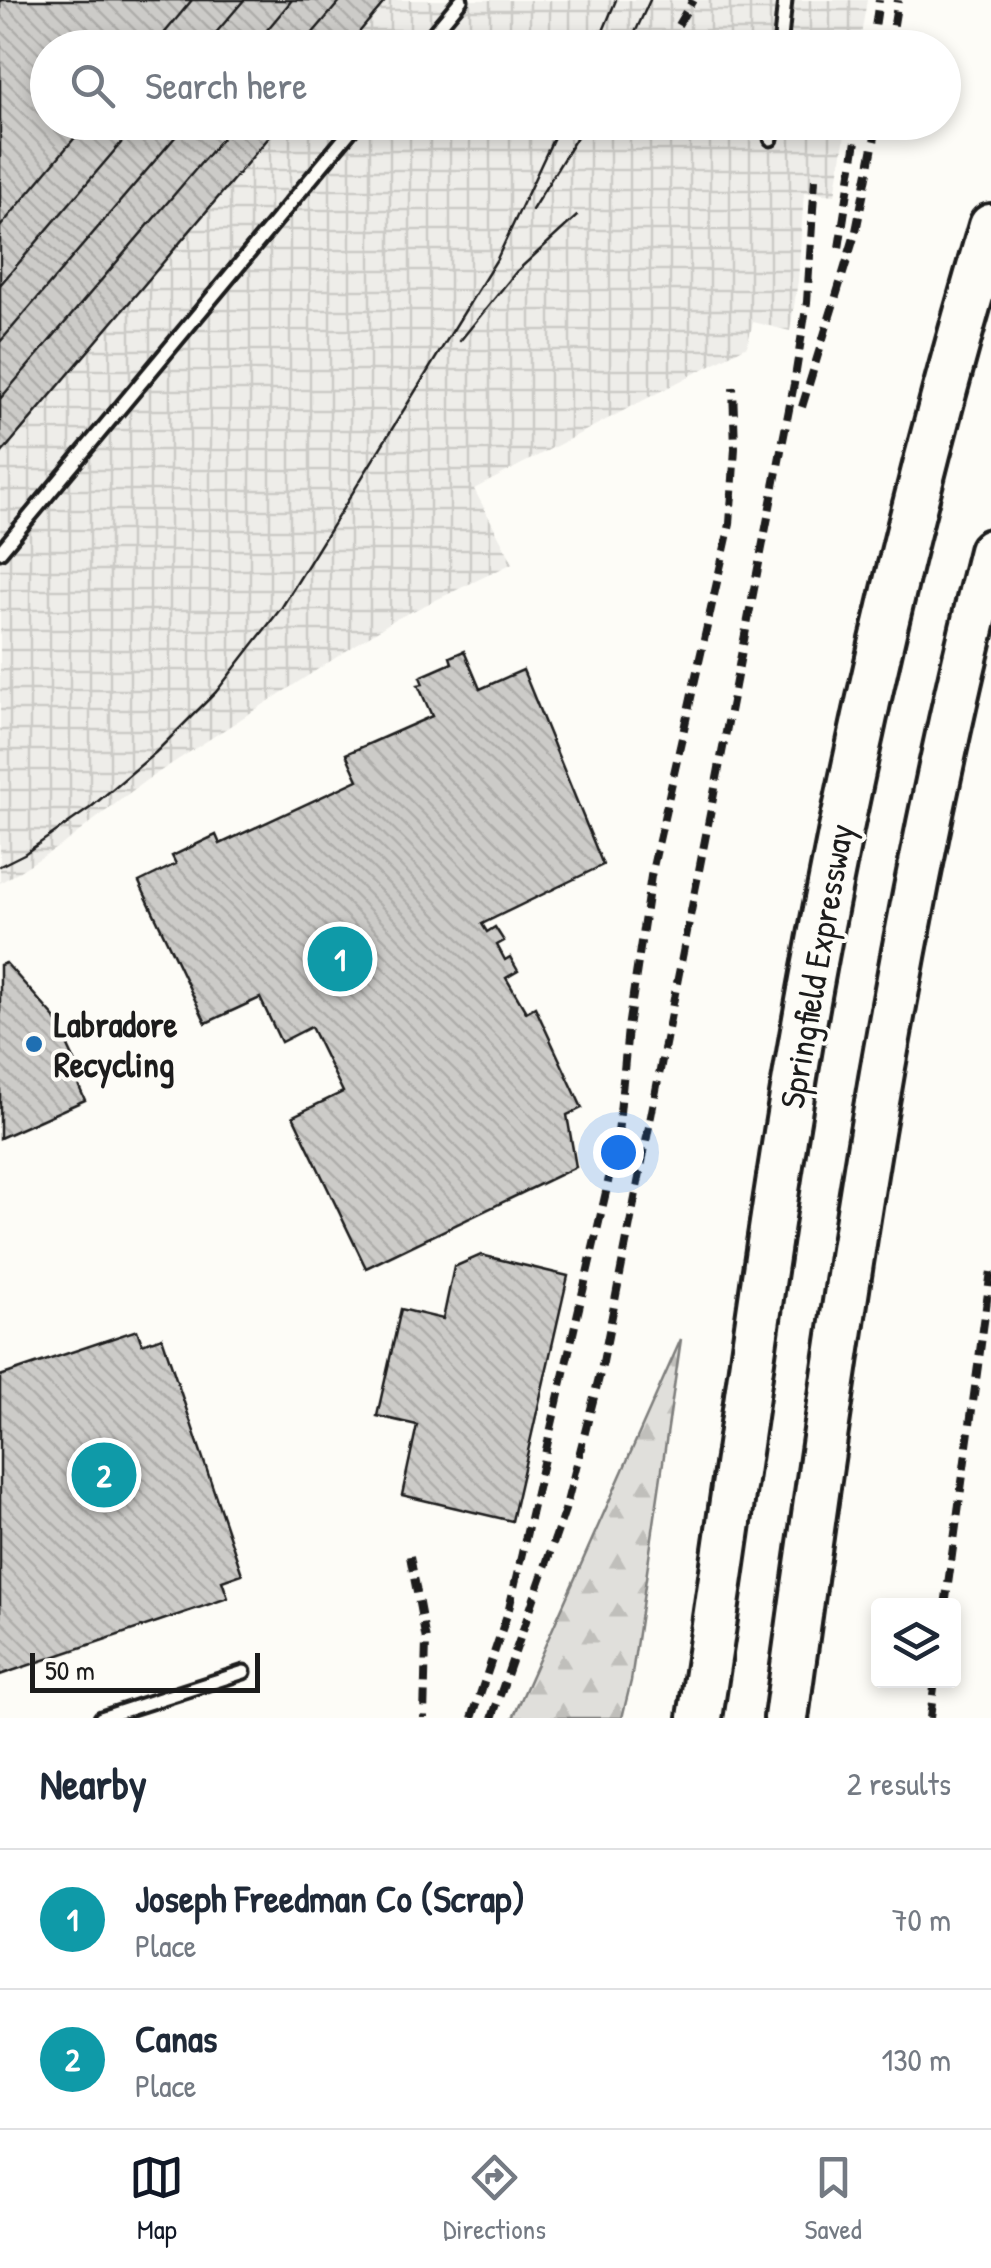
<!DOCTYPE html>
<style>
body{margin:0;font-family:"Patrick Hand",sans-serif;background:#f6f6f7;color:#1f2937}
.controls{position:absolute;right:30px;bottom:30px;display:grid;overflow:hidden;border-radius:10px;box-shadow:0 5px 15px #0003}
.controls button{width:90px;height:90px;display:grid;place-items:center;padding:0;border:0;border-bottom:2px solid #e0e1e3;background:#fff;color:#1f2937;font:50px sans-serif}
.scale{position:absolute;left:30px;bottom:25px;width:230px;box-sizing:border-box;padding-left:10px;border:5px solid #1c1c1c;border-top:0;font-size:28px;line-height:35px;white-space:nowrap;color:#1c1c1c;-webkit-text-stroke:8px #fdfcf7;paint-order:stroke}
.you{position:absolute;left:618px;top:1152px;width:35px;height:35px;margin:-25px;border:8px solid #fff;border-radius:50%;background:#1a73e8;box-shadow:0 0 0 15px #1a73e833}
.badge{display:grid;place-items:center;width:65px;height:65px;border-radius:50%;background:#111827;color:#fff;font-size:32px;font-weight:700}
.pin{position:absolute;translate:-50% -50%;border:5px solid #fff;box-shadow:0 2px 10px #0006}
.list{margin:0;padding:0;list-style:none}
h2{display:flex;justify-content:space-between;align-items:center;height:130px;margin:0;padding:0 40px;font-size:42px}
h2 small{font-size:32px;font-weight:400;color:#747a83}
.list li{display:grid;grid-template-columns:65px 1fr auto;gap:30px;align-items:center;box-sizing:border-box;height:140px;padding:0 40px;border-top:2px solid #e0e1e3}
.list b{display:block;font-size:38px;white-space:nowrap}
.list p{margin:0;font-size:32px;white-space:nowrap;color:#747a83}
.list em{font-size:32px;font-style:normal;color:#747a83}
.icon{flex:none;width:55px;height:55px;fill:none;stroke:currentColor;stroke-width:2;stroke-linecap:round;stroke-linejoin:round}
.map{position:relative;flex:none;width:991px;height:1718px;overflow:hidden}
.search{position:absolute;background:#fff;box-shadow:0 5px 15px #0003;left:30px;right:30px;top:30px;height:110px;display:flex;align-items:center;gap:25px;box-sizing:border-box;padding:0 35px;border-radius:55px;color:#747a83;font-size:38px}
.sheet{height:410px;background:#fff}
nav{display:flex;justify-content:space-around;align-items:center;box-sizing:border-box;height:140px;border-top:2px solid #e0e1e3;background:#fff;font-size:28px;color:#747a83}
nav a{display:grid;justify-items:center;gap:5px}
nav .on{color:#111827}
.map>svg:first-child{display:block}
</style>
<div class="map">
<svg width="991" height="1718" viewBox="0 0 991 1718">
<defs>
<pattern id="industrial-grid" width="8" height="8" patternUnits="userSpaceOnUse" patternTransform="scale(2.5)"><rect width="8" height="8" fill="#eeede9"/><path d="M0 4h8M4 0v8" fill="none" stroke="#cccbc7"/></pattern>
<pattern id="forest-firs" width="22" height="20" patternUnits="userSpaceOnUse" patternTransform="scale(2.5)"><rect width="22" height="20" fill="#e0dfdb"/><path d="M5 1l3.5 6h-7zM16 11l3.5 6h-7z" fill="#c0bfbb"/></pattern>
<pattern id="building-back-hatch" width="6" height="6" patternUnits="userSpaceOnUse" patternTransform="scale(2.5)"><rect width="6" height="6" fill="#cccbc8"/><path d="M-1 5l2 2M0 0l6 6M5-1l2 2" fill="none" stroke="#afaeab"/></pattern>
</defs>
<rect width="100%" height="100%" fill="#fdfcf7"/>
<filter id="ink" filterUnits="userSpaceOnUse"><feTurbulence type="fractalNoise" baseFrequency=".01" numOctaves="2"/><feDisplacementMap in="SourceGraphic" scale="20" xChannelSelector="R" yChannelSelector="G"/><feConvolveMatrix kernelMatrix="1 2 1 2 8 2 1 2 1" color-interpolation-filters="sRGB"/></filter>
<g filter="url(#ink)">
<path fill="url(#industrial-grid)" d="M 0,0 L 867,0 L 859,47 L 48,48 L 48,122 L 847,123 L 835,195 L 804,192 L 798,281 L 790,331 L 753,322 L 747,346 L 474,489 L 513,563 L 394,620 L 145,781 L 63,844 L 0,883 Z"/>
<path fill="url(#forest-firs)" stroke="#7e7e7c" stroke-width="2.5" d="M 681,1339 L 631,1681 L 622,1718 L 513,1718 Z"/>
<path fill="url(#building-back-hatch)" stroke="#1c1c1c" stroke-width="2.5" d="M 0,0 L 386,0 L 346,48 L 48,48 L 48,122 L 282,122 L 0,455 Z
M 464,651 L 480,689 L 523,670 L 603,865 L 482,924 L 487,932 L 495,927 L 504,941 L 497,945 L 505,960 L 510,957 L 518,971 L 506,978 L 526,1012 L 535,1007 L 582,1108 L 567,1115 L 576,1167 L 366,1268 L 293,1116 L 343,1092 L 311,1027 L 281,1042 L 260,998 L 206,1023 L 139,882 L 176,864 L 172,856 L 216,835 L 220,844 L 358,780 L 346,754 L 432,716 L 418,685 L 423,684 L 420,677 L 452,663 L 450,657 Z
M 6,963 L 55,1018 L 79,1070 L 73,1073 L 85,1100 L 0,1138 L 0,965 Z
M 481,1255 L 568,1276 L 512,1521 L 402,1495 L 417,1425 L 377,1416 L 401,1309 L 443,1319 L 454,1267 Z
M 137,1330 L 142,1344 L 162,1337 L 242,1574 L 222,1581 L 228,1598 L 0,1675 L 0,1376 Z"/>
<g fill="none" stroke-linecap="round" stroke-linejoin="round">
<defs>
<path id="service" d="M 421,48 L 461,0
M 780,48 L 785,0
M 771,139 L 772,122
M 0,552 L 358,122
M 101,1718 L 244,1672"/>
<path id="motorway" d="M 700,1718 C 742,1449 773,1177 825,910 C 869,680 925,451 991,226
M 786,1718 C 839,1326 894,935 991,551"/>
</defs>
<use href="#service" stroke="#1c1c1c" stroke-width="19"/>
<use href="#motorway" stroke="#1c1c1c" stroke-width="50"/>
<use href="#service" stroke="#fdfcf7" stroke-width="11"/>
<use href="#motorway" stroke="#fdfcf7" stroke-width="42"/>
<path stroke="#1c1c1c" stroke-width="2.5" d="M 152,48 L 192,0
M 203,48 L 244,0
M 252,48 L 292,0
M 300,48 L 341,0
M 596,48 L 616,0
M 628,48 L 650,0
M 532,210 L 586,122
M 0,227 L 88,122
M 0,285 L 139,122
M 460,341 L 516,272 L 577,216
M 0,342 L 188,122
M 0,399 L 236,122
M 0,866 L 24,854 L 90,808 L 155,753 L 216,692 L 282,607 L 497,259 L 561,122"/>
<path stroke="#1c1c1c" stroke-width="8" stroke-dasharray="15 8" stroke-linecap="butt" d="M 678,25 L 693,0
M 872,48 L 879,0
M 890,48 L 898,0
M 839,248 L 859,122
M 802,407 L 856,231 L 878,122
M 410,1556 L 426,1640 L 424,1718
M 945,1606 L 991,1271
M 472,1718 L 509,1609 L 606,1192 L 618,1134 L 628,1028 L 651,876 L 730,524 L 735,448 L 733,387
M 492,1718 L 565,1510 L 603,1362 L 794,384 L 807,302 L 815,179
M 930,1718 L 935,1680"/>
</g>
</g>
<circle fill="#1f6fb2" stroke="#fdfcf7" stroke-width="4" cx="34" cy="1044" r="10"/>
<g text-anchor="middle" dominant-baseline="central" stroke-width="8" stroke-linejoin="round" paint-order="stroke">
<g font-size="35" fill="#1c1c1c" stroke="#fdfcf7">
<text transform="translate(816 966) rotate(-80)">Springfield Expressway</text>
</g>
<g font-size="35" font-weight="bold" fill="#1c1c1c" stroke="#fdfcf7" text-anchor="start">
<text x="54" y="1024">Labradore<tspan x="54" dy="40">Recycling</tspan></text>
</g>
</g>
</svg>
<div class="controls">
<button><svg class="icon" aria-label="layers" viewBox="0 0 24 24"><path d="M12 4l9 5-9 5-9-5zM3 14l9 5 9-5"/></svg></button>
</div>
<div class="scale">50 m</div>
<div class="you"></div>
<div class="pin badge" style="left:340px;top:959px;background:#0f9aa8">1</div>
<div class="pin badge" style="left:104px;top:1475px;background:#0f9aa8">2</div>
<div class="search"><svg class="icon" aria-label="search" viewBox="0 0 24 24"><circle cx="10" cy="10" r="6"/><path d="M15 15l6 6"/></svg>Search here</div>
</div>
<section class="sheet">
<h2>Nearby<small>2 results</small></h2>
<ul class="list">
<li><span class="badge" style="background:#0f9aa8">1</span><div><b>Joseph Freedman Co (Scrap)</b><p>Place</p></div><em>70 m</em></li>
<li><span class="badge" style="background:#0f9aa8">2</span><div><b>Canas</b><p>Place</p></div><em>130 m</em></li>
</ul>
</section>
<nav>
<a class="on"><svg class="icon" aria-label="map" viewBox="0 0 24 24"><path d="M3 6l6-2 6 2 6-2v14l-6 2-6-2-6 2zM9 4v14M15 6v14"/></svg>Map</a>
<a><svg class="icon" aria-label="directions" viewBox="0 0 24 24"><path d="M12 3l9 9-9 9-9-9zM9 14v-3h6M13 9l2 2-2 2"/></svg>Directions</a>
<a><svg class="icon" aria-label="saved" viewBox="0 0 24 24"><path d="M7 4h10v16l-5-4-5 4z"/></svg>Saved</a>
</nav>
